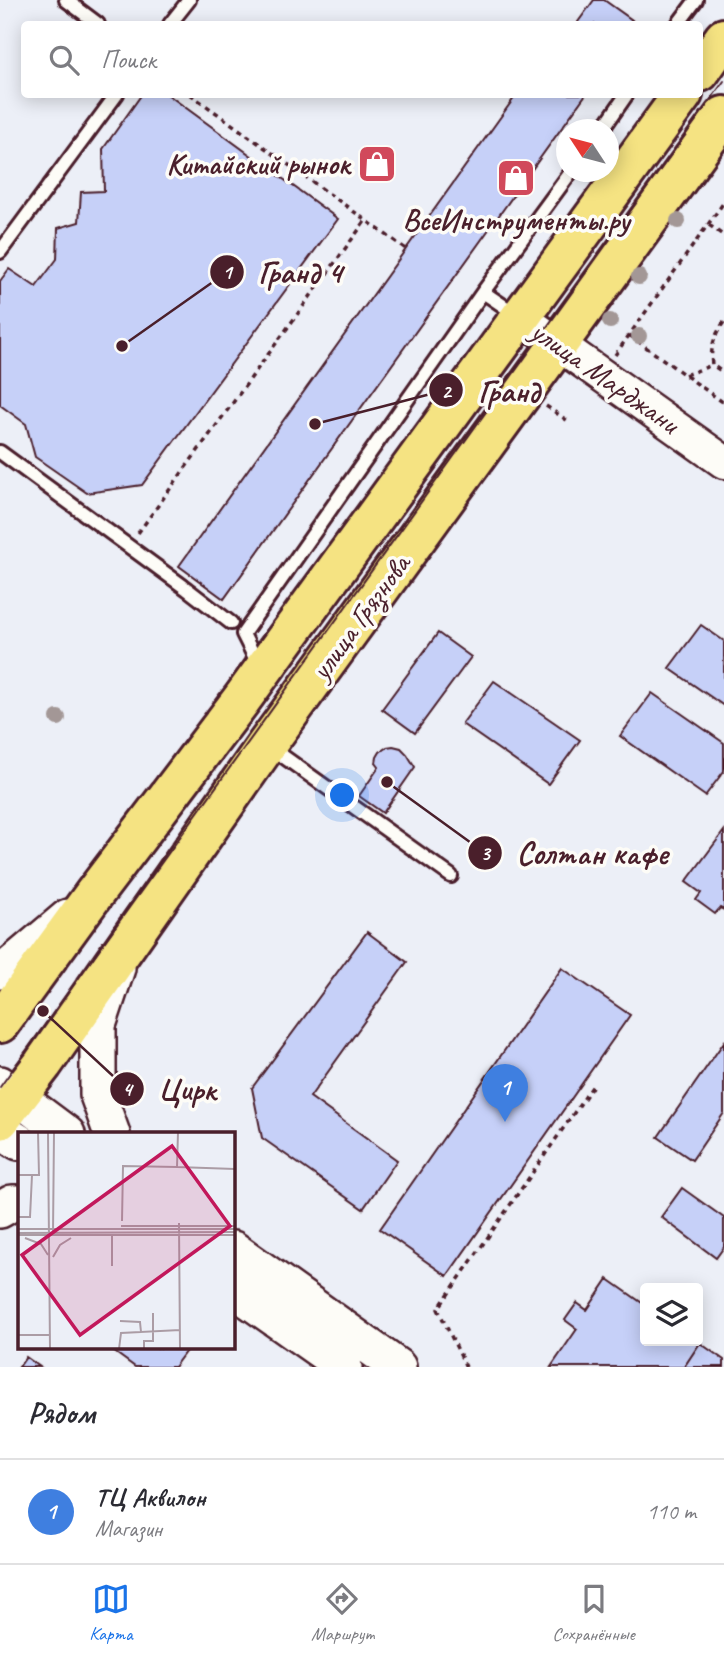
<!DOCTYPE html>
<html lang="ru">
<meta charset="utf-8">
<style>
body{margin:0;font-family:Caveat,sans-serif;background:#f2f2f3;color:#2b2b33}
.controls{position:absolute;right:21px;bottom:21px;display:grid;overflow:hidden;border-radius:7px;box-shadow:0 4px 18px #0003}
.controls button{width:63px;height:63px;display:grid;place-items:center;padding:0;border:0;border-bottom:2px solid #e1e1e2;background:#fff;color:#2b2b33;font:35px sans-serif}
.compass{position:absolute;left:556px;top:119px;width:63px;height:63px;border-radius:50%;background:#fff;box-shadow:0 4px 18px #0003;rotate:306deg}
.you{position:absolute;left:343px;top:796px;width:24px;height:24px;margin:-18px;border:5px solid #fff;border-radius:50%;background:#1a73e8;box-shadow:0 0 0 10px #1a73e833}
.badge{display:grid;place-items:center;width:46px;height:46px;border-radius:50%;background:#1a73e8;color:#fff;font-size:23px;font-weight:700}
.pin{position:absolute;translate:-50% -58px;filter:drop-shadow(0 2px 4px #0008)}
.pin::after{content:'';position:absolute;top:37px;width:24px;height:21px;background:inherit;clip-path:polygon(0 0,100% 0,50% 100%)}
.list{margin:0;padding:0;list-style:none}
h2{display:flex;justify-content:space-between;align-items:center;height:91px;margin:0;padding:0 28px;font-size:30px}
h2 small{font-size:23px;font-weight:400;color:#7c7c81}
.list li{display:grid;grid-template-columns:46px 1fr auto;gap:21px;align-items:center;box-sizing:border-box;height:105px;padding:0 28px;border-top:2px solid #e1e1e2}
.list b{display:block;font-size:26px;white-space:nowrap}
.list p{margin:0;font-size:23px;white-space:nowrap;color:#7c7c81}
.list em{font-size:23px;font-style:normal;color:#7c7c81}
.icon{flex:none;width:38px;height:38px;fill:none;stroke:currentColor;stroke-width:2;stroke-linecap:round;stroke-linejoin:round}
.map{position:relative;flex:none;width:724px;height:1367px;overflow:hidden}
.search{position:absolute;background:#fff;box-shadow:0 4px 18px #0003;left:21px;right:21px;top:21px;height:77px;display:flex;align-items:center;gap:18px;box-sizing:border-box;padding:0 24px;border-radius:7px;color:#7c7c81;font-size:26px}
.sheet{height:196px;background:#fff}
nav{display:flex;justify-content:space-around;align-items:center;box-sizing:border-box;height:98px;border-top:2px solid #e1e1e2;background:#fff;font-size:19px;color:#7c7c81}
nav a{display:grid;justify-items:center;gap:4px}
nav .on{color:#1a73e8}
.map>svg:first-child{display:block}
</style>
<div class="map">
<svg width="724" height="1367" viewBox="0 0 724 1367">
<rect width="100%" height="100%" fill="#eceff7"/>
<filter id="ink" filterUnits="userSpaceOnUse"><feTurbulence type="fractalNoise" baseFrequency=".0143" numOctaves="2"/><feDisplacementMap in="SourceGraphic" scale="14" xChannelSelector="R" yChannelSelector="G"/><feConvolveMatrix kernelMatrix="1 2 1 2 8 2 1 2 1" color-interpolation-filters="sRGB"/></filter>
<g filter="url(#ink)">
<path fill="#c6d0f8" stroke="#4a1f2b" stroke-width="2" d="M 594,0 L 604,0 L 632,20 L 628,24 L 578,24 L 578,22 Z
M 142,94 L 167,94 L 338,219 L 142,485 L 87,493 L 35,457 L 26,424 L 0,405 L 0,281 L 9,269 L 36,287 L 57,259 L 58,228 L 79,222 L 81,192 L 104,191 L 103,149 Z
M 517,94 L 586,94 L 224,599 L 179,566 Z
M 701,625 L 724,641 L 724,706 L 669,668 Z
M 438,633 L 471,657 L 415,733 L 382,709 Z
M 494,681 L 580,740 L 548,784 L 462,724 Z
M 652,693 L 724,743 L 724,771 L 705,796 L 620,736 Z
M 393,746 L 401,748 L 407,754 L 415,767 L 383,813 L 359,796 L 379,767 L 376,763 L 377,757 L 380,752 L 387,747 Z
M 724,831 L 724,910 L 720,908 L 715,914 L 696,900 L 701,893 L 686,882 Z
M 367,932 L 407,962 L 310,1097 L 397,1160 L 363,1209 L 262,1138 L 252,1088 Z
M 562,968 L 630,1015 L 447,1276 L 380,1229 Z
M 724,1042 L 724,1113 L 692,1160 L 658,1137 Z
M 682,1188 L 724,1218 L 724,1247 L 716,1258 L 661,1217 Z
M 608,1279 L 645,1305 L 645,1341 L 696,1341 L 700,1343 L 684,1367 L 551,1367 L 577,1329 L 565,1320 L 577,1303 L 587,1310 Z
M 700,1343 L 724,1360 L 724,1367 L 684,1367 Z
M 109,1348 L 188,1348 L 174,1367 L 135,1367 Z
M 26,1357 L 40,1367 L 19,1367 Z"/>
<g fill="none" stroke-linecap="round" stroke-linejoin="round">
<defs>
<path id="service" d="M 66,0 L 98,24
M 170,24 L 189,0
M 678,24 L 696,0
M 602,130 L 627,94
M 0,252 L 117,94
M 483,292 L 517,315
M 0,452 L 187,589 L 231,623
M 259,666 L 243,634 L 483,292 L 571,172
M 270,747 L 451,876"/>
<path id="tertiary" d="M 520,317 L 724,462"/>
<path id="secondary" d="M 0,971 L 10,966 L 68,917
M 0,1084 L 67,1134
M 0,1130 L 19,1142
M 112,1134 L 98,1095 L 98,1025 L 117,968
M 0,1210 L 12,1203 L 19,1203
M 233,1249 L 398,1367
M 233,1289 L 344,1367"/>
<path id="primary" d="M 700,72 L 724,38
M 0,1023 L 94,894 L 242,699 L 683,94
M 0,1120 L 43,1064 L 267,744 L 724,116"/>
</defs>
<use href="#service" stroke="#4a1f2b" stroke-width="18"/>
<use href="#tertiary" stroke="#4a1f2b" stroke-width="37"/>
<use href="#secondary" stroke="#4a1f2b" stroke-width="40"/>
<use href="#primary" stroke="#4a1f2b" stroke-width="44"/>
<path stroke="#4a1f2b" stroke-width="3.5" stroke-dasharray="5 5" stroke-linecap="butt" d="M 190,94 L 406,249
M 709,225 L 724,236
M 724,322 C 714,336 710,348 712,365 L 724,373
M 629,335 L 724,403
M 615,355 L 724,202
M 685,375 L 712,365
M 546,406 L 568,421
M 138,533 L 366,220
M 466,1367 L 438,1309 L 594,1084"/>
<use href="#service" stroke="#fdfcf7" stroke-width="12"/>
<use href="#tertiary" stroke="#fdfcf7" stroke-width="32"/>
<use href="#secondary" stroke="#fdfcf7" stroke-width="35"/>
<use href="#primary" stroke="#f5e382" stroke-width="38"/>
<path stroke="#4a1f2b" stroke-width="2" d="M 0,1087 L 724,81"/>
</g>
<g fill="#a39796">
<circle cx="678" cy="221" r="8"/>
<circle cx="639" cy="277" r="8"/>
<circle cx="610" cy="321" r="8"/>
<circle cx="639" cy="336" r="8"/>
<circle cx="58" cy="718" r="8"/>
</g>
</g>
<defs>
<symbol id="shop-square" viewBox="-11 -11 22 22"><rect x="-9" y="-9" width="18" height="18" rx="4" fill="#d1495b" stroke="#fdfcf7"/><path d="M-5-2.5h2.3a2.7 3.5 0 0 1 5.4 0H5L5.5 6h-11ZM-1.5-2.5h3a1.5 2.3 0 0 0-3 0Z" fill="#fff"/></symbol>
</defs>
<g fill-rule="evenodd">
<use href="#shop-square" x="355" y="142" width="44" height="44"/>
<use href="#shop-square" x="494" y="156" width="44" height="44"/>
</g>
<g text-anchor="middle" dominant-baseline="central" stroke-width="7" stroke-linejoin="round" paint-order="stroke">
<g font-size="30" font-weight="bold" fill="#4a1f2b" stroke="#fdfcf7" text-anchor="end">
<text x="350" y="164">Китайский рынок</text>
<text x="516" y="220" text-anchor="middle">ВсеИнструменты.ру</text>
</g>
<g font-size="30" fill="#4a1f2b" stroke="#fdfcf7">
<text transform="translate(605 377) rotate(35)">улица Марджани</text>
<text transform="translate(360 617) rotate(-54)">улица Грязнова</text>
</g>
</g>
<g transform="translate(18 1132)">
<rect width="217" height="217" fill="#eceff7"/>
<path fill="none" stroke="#ab9ca5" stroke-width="2" d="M 30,0 L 32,217M 159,35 L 217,37M 0,43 L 21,43 L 20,0M 0,85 L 12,85 L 14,43M 104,89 L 105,34 L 159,35 L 160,0M 161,91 L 162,217M 103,94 L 217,94M 0,97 L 217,97M 0,101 L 217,100M 35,101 L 36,0M 0,103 L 217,103M 94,103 L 94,134M 7,106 L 23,112 L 30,123M 35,125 L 42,113 L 53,106M 102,189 L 122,190 L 123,200 L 162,198M 0,203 L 32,203M 101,217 L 103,201 L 123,200M 126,217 L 126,209 L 135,209 L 135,181"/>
<path fill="#c2185b" fill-opacity="0.15" stroke="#c2185b" stroke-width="3.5" d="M 154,14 L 212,94 L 62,203 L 4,123 Z"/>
<rect width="217" height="217" fill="none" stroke="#4a1f2b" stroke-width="3.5"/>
</g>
<path fill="none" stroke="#4a1f2b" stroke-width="2.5" d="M122 346L227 272M315 424L446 390M387 782L485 853M43 1011L127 1089"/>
<g fill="#4a1f2b" stroke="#fdfcf7" stroke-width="2.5">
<circle cx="122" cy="346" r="7"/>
<circle cx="315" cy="424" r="7"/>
<circle cx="387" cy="782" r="7"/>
<circle cx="43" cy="1011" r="7"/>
<circle cx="227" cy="272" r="18"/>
<circle cx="446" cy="390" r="18"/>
<circle cx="485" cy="853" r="18"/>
<circle cx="127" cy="1089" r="18"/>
</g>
<g font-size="21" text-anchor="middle" font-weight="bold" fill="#fff">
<text x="227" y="279">1</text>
<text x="446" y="398">2</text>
<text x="485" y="860">3</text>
<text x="127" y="1096">4</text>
</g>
<g font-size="32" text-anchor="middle" font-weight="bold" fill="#4a1f2b" stroke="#fdfcf7" stroke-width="7" stroke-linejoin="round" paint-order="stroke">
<text x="300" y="283">Гранд 4</text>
<text x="509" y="402">Гранд</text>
<text x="592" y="864">Солтан кафе</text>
<text x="187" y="1100">Цирк</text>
</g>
</svg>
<div class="controls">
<button><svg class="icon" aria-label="layers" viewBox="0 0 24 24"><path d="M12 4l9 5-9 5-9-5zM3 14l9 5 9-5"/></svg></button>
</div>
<svg class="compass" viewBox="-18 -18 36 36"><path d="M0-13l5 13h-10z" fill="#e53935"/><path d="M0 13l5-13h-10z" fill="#7c7c81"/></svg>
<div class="you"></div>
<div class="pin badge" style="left:505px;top:1122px;background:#3f7fe0">1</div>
<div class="search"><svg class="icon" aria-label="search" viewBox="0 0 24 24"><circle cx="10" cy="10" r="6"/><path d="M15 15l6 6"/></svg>Поиск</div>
</div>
<section class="sheet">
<h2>Рядом<small></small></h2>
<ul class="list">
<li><span class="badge" style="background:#3f7fe0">1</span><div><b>ТЦ Аквилон</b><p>Магазин</p></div><em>110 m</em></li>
</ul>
</section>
<nav>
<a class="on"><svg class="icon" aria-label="map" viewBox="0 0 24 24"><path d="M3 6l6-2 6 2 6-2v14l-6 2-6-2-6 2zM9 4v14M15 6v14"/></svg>Карта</a>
<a><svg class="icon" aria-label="directions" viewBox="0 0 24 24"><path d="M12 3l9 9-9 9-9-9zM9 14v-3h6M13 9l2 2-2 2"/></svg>Маршрут</a>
<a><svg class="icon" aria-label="saved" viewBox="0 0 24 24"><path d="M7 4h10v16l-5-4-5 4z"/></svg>Сохранённые</a>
</nav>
